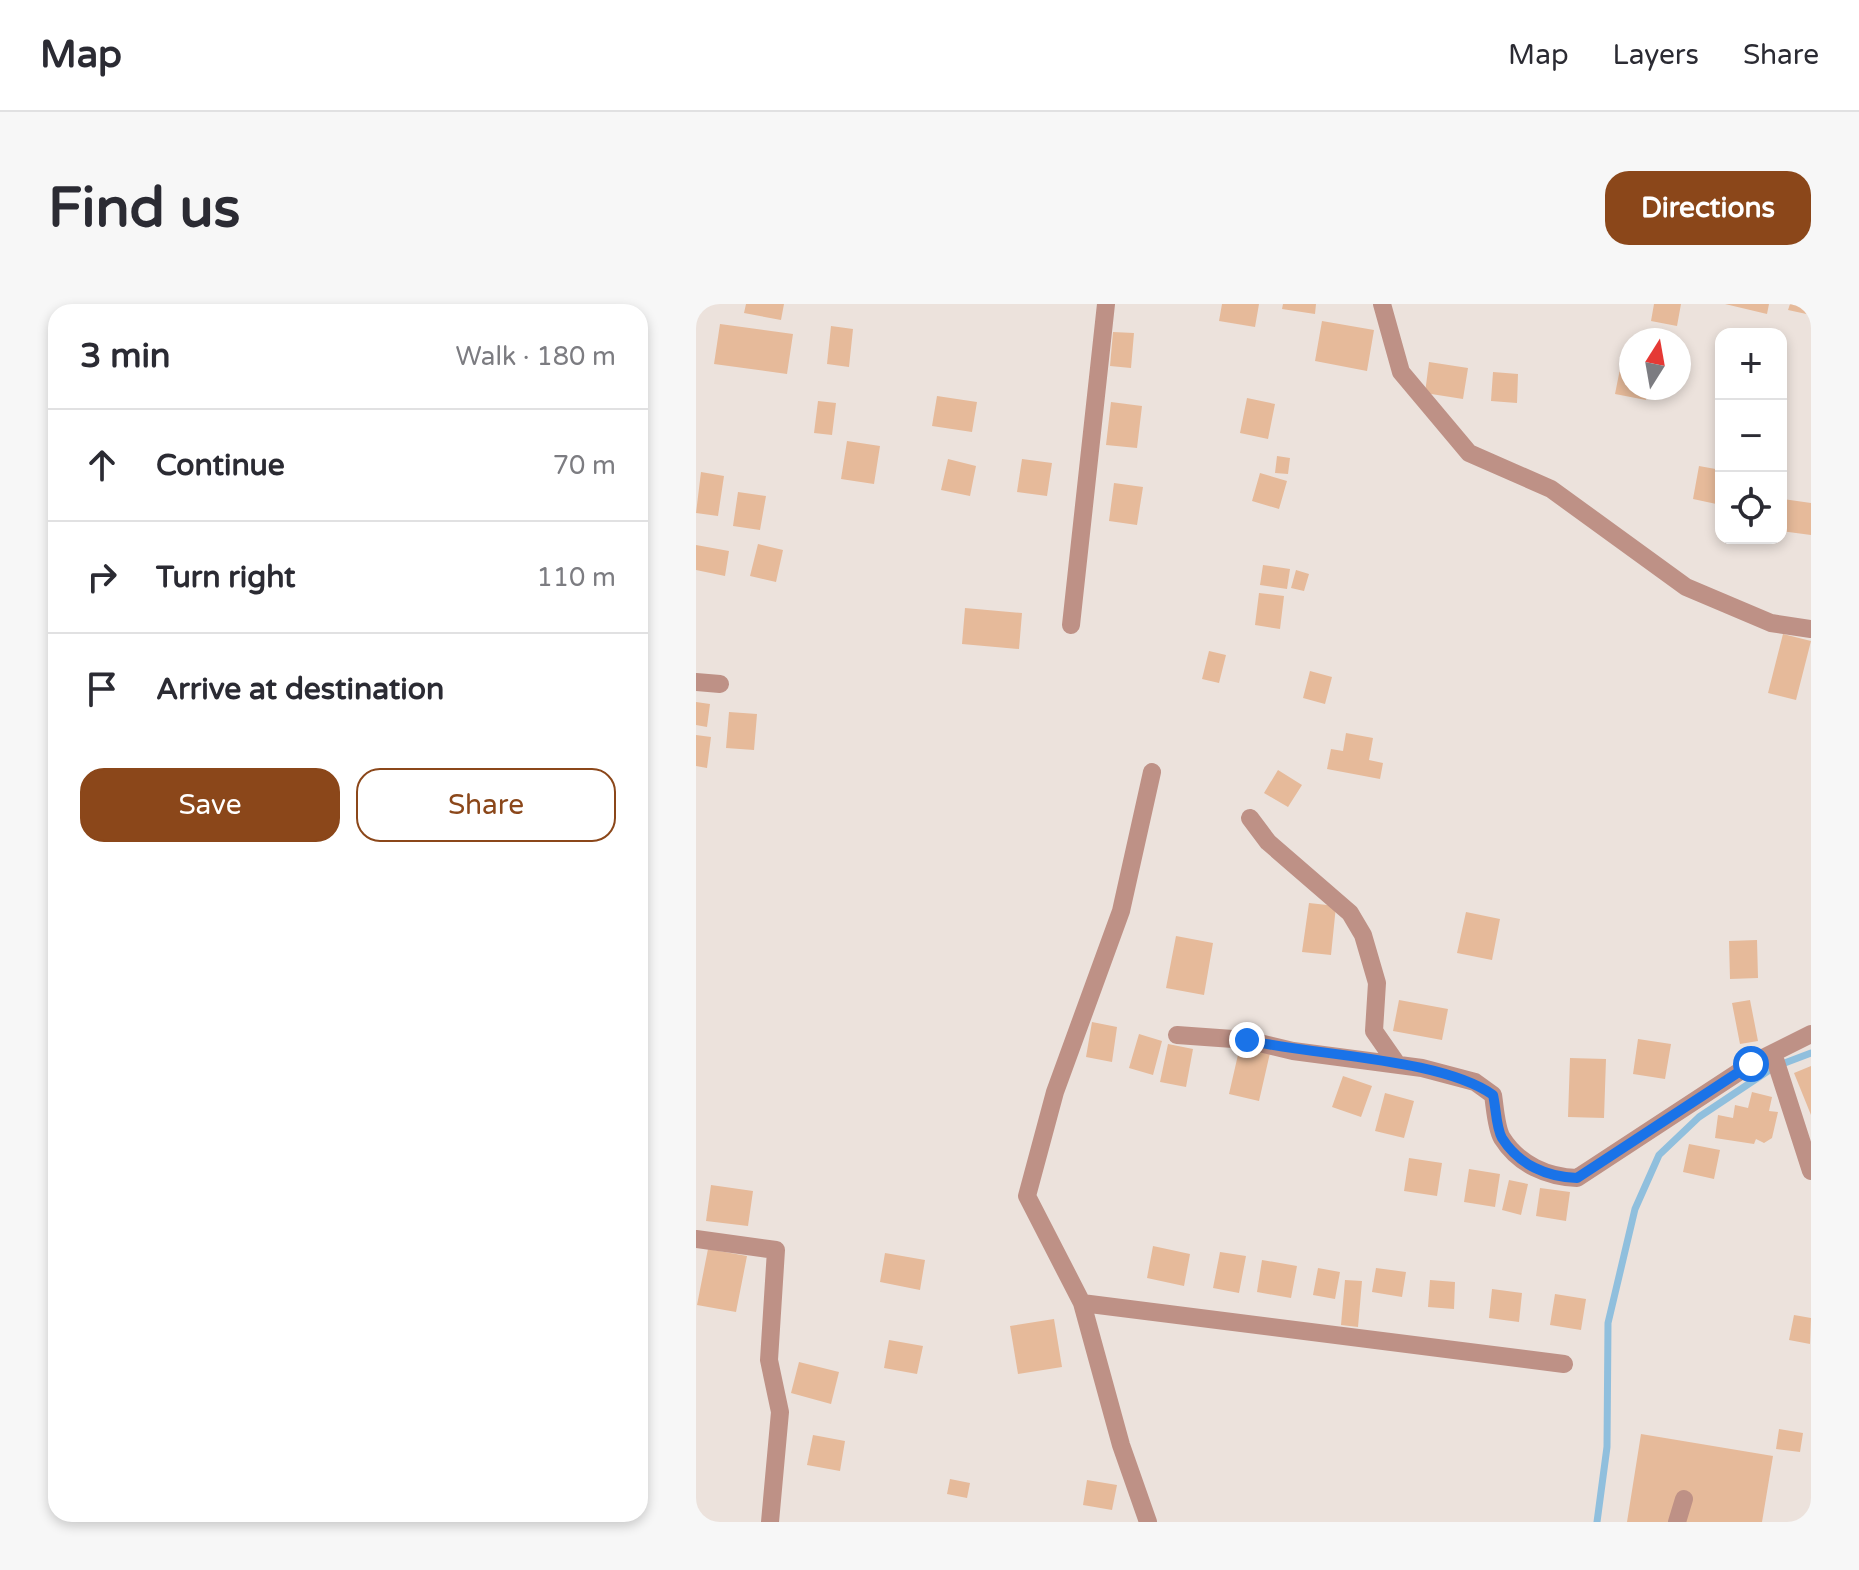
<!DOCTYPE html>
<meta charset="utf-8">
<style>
body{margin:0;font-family:"Varela Round",sans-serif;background:#f7f7f7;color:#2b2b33}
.controls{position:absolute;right:24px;top:24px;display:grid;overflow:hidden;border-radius:16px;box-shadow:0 4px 12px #0003}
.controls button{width:72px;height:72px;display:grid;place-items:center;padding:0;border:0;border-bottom:2px solid #e1e1e2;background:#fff;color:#2b2b33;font:40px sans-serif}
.compass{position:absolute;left:923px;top:24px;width:72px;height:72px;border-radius:50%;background:#fff;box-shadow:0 4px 12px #0003;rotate:11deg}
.stop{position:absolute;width:24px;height:24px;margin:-18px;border:6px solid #1a73e8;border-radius:50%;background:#fff}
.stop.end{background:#1a73e8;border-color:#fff;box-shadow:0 2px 8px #0008}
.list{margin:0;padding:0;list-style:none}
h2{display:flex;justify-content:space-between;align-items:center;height:104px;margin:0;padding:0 32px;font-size:34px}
h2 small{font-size:26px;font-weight:400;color:#7c7c81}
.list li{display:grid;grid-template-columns:52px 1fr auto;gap:24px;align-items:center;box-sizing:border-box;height:112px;padding:0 32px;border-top:2px solid #e1e1e2}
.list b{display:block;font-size:30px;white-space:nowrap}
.list em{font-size:26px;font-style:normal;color:#7c7c81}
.actions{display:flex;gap:16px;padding:24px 32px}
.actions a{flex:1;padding:18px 0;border:2px solid #8b471a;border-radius:24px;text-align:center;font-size:28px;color:#8b471a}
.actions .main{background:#8b471a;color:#fff}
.icon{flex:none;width:44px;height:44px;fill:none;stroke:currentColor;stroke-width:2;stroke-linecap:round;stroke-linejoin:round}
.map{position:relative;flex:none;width:1115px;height:1218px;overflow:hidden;border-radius:24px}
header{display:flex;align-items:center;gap:48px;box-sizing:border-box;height:112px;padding:0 40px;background:#fff;border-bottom:2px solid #e1e1e2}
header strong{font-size:38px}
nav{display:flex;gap:44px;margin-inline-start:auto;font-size:28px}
.intro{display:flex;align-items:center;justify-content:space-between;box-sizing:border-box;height:192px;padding:0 48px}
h1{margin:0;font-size:56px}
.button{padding:20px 36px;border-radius:24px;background:#8b471a;color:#fff;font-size:28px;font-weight:700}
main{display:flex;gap:48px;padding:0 48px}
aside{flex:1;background:#fff;border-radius:24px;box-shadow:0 4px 12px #0003}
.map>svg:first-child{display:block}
</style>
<header>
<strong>Map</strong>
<nav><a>Map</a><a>Layers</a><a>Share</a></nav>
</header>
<div class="intro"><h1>Find us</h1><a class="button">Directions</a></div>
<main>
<aside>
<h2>3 min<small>Walk · 180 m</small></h2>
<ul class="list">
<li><svg class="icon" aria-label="ahead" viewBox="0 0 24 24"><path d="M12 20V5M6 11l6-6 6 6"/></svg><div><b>Continue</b></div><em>70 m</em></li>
<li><svg class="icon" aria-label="right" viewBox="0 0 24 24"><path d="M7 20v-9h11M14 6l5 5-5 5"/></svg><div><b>Turn right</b></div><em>110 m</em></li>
<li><svg class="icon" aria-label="arrive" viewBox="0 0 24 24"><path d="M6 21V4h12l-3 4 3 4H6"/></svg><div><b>Arrive at destination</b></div></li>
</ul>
<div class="actions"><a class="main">Save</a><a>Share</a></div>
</aside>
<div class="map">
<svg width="1115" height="1218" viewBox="0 0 1115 1218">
<rect width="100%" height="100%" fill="#ece2dc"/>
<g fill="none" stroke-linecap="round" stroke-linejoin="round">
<path stroke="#90bfdd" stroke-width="7" d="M 901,1218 L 911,1143 L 912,1019 L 939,905 L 963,851 L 1003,813 L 1078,763 L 1115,749"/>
</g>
<path fill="#e6ba9a" d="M 50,0 L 88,0 L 85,16 L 48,9 Z
M 526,0 L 563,0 L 559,23 L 523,17 Z
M 587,0 L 620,0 L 619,10 L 586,5 Z
M 958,0 L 985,0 L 981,22 L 955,17 Z
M 1029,0 L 1073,0 L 1071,10 Z
M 1094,0 L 1115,0 L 1115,11 L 1092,6 Z
M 626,17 L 678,26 L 671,67 L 619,57 Z
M 24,20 L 97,30 L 91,70 L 18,60 Z
M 135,22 L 157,25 L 153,63 L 131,60 Z
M 417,28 L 438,29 L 435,64 L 414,62 Z
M 927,50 L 935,51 L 935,84 L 952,84 L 950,96 L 919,90 Z
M 733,58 L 772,64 L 767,95 L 729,89 Z
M 797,68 L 822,70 L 821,99 L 795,97 Z
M 241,92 L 281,98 L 276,128 L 236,122 Z
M 551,94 L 579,100 L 572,135 L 544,129 Z
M 122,97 L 140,99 L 136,131 L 118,129 Z
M 415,98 L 446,102 L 441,144 L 410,141 Z
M 151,137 L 184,142 L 178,180 L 145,175 Z
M 581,152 L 594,154 L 592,170 L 579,169 Z
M 252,155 L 280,162 L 274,192 L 245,186 Z
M 326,155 L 356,159 L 351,192 L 321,188 Z
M 1003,162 L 1025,166 L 1025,201 L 997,195 Z
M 5,168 L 28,172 L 22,212 L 0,209 Z
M 564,169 L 591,177 L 583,205 L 556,197 Z
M 418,179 L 447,183 L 441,221 L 413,217 Z
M 42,188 L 70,192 L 64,226 L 37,222 Z
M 1087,195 L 1115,199 L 1115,231 L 1085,227 Z
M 62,240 L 87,246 L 80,278 L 54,272 Z
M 0,241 L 33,247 L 29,272 L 0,266 Z
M 567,261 L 594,265 L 591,285 L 564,281 Z
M 600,266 L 613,270 L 608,287 L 595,284 Z
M 563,289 L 588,292 L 584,325 L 559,321 Z
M 269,304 L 326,309 L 323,345 L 266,340 Z
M 1087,330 L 1115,337 L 1100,396 L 1072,389 Z
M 513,347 L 530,351 L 523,379 L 506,375 Z
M 614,367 L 636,373 L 629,400 L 607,394 Z
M 0,398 L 14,400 L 11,423 L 0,421 Z
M 33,408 L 61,410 L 58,446 L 30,444 Z
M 650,429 L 677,434 L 673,456 L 687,459 L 684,475 L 631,465 L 635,445 L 647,447 Z
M 0,431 L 15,433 L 11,464 L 0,462 Z
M 582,466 L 606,481 L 592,503 L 568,489 Z
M 613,599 L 640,602 L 635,651 L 606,648 Z
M 770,608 L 804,615 L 796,656 L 761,649 Z
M 480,632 L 517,639 L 508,691 L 470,684 Z
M 1061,636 L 1062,674 L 1034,675 L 1033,637 Z
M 703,696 L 752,705 L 746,736 L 697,727 Z
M 1054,696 L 1062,737 L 1044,740 L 1036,699 Z
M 396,718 L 421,723 L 416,758 L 390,753 Z
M 443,730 L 466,737 L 457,771 L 433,764 Z
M 942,735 L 975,740 L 969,775 L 937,770 Z
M 472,740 L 497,745 L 490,783 L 464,778 Z
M 544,742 L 574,749 L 563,797 L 533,790 Z
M 874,754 L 910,755 L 908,814 L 872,813 Z
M 1115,762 L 1115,811 L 1098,769 Z
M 647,772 L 676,782 L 665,813 L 636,803 Z
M 1056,788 L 1076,793 L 1073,807 L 1082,808 L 1076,834 L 1068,839 L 1060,835 L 1058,840 L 1019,834 L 1022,811 L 1037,814 L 1039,801 L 1052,804 Z
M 689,789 L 718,797 L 708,834 L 679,827 Z
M 993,840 L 1024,846 L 1018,875 L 987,868 Z
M 713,854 L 746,859 L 741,892 L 708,887 Z
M 773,865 L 804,870 L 799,903 L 768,898 Z
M 813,876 L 832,880 L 825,911 L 806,906 Z
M 15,881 L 57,887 L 52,922 L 10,917 Z
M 844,884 L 874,888 L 870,917 L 840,912 Z
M 457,942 L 494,950 L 488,982 L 451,974 Z
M 12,945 L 51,952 L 40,1008 L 1,1001 Z
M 524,948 L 550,952 L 543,989 L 517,984 Z
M 189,949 L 229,956 L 224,986 L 184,978 Z
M 566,956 L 601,962 L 595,994 L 561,988 Z
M 622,964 L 644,968 L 639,995 L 617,991 Z
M 680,964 L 710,968 L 706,993 L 676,988 Z
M 649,976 L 666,977 L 662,1023 L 645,1021 Z
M 734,976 L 759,978 L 758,1005 L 732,1003 Z
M 796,985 L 826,989 L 823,1018 L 793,1014 Z
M 859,990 L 890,995 L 885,1026 L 854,1021 Z
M 1098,1011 L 1115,1014 L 1114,1040 L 1093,1036 Z
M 358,1015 L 366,1063 L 322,1070 L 314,1022 Z
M 193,1036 L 227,1042 L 221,1070 L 188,1064 Z
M 103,1058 L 143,1068 L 135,1100 L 95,1089 Z
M 1083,1125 L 1107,1129 L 1104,1148 L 1080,1145 Z
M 945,1130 L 1077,1152 L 1066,1218 L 931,1218 Z
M 117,1131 L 149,1137 L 144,1167 L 111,1161 Z
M 254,1175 L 274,1179 L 271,1194 L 251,1190 Z
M 391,1176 L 421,1181 L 416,1206 L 387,1201 Z"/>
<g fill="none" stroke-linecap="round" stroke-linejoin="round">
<path stroke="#be9186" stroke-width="18" d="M 686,0 L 705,68 L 773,149 L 855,185 L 990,283 L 1075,319 L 1115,325
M 375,321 L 410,0
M 0,378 L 24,380
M 554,514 L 572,538 L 654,609 L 667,631 L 681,679 L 678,727 L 701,760
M 481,731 L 551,736 L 597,747 L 726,764 L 779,778 L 797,791 C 799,803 800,824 806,834 C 823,861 852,873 881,874 L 1055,760 L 1115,730
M 1077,749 L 1115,867
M 0,935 L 80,946 L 73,1056 L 84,1108 L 74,1218
M 386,999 L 331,892 L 359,788 L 425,607 L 456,468
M 452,1218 L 425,1141 L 386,999 L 868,1060
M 981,1218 L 988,1195"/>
</g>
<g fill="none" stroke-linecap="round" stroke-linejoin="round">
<path stroke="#1a73e8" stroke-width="10" d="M 551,736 C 619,752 745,754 797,791 C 800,803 800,824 806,834 C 823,861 851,873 881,874 L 1055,760"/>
</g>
</svg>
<div class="controls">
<button>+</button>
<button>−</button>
<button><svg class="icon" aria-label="locate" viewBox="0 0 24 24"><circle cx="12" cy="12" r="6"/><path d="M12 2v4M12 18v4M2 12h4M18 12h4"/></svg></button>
</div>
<svg class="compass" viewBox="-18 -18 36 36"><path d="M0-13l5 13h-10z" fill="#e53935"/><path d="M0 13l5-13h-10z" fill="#7c7c81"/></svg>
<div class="stop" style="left:1055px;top:760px"></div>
<div class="stop end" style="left:551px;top:736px"></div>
</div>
</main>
